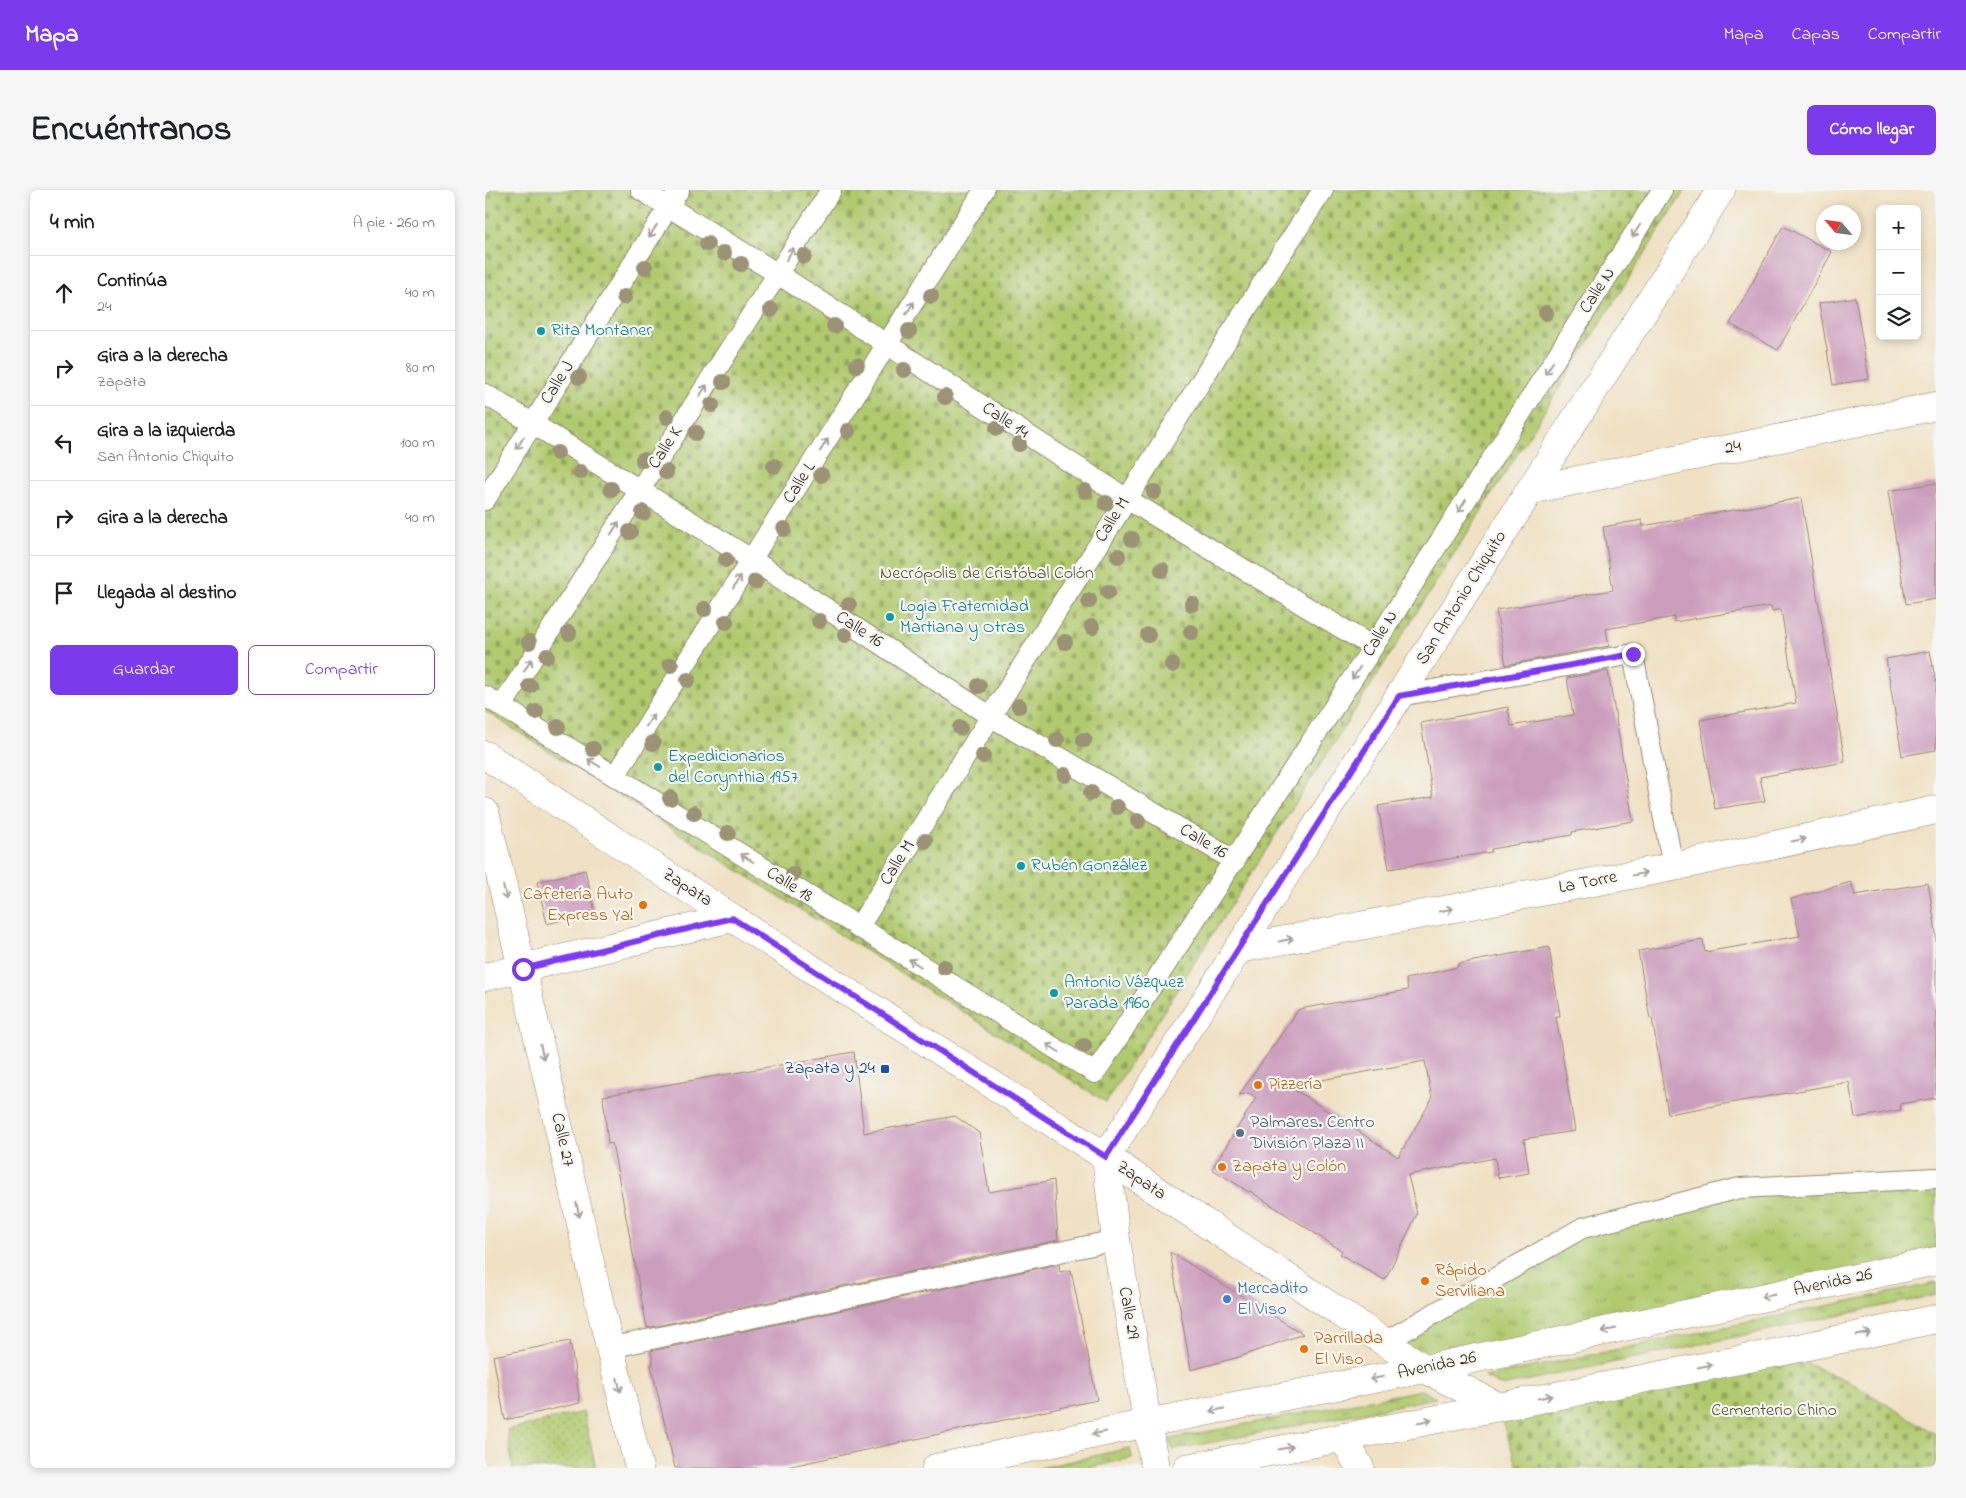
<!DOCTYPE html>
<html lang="es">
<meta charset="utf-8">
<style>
body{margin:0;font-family:"Indie Flower",sans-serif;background:#f6f6f6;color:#202124}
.controls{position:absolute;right:15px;top:15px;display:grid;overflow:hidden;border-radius:8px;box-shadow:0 2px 8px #0003}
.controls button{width:45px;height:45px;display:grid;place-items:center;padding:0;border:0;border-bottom:1px solid #e0e0e0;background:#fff;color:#202124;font:25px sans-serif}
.compass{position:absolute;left:1331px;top:15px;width:45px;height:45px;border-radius:50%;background:#fff;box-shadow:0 2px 8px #0003;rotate:298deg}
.stop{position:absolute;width:15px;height:15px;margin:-11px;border:4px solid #7c3aed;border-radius:50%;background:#fff}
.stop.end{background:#7c3aed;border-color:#fff;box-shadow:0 1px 5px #0008}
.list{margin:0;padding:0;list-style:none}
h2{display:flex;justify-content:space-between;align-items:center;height:65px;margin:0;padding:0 20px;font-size:21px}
h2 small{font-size:16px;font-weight:400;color:#757577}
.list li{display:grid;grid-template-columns:32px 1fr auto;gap:15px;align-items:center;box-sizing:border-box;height:75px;padding:0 20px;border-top:1px solid #e0e0e0}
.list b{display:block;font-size:19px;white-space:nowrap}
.list p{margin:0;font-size:16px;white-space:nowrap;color:#757577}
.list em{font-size:16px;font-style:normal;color:#757577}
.actions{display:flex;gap:10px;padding:15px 20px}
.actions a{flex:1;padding:11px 0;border:1px solid #7c3aed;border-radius:8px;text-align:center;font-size:18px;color:#7c3aed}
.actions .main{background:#7c3aed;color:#fff}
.icon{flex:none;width:28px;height:28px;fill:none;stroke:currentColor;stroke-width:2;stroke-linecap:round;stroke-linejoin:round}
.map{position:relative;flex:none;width:1451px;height:1278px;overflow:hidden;border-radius:8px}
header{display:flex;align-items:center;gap:30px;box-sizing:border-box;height:70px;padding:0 25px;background:#7c3aed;color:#fff}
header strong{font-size:24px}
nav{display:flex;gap:28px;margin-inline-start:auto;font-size:18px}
.intro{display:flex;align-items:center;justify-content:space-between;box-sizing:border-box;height:120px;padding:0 30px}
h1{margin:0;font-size:35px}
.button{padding:12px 22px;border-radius:8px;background:#7c3aed;color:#fff;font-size:18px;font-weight:700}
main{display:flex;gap:30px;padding:0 30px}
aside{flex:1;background:#fff;border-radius:8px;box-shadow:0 2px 8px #0003}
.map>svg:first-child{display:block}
</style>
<header>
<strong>Mapa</strong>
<nav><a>Mapa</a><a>Capas</a><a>Compartir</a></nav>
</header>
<div class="intro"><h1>Encuéntranos</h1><a class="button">Cómo llegar</a></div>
<main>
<aside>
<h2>4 min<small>A pie · 260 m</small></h2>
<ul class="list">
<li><svg class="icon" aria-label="ahead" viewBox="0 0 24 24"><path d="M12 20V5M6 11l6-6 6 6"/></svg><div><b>Continúa</b><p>24</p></div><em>40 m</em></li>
<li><svg class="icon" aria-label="right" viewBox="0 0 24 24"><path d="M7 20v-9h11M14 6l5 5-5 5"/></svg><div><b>Gira a la derecha</b><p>Zapata</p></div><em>80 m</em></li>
<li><svg class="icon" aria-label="left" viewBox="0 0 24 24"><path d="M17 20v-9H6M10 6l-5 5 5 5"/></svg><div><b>Gira a la izquierda</b><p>San Antonio Chiquito</p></div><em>100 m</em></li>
<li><svg class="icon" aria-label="right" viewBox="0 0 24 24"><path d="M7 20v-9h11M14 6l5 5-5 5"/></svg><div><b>Gira a la derecha</b></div><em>40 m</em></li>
<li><svg class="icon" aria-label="arrive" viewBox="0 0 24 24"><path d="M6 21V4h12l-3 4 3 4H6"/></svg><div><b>Llegada al destino</b></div></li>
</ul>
<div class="actions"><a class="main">Guardar</a><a>Compartir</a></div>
</aside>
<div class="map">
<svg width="1451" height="1278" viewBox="0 0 1451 1278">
<defs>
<pattern id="grass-tufts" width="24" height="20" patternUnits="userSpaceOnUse" patternTransform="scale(1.25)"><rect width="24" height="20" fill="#b1ca6f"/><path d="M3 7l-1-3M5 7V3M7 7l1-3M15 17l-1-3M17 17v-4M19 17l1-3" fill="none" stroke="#91a45b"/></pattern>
<pattern id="cemetery-stones" width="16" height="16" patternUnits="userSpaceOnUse" patternTransform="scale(1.25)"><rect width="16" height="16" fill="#b1ca6f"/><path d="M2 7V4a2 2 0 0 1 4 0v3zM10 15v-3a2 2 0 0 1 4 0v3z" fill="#91a45b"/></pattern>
<pattern id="park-dots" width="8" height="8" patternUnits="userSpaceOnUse" patternTransform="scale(1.25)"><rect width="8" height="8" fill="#b1ca6f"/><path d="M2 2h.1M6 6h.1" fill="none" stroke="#91a45b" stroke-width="1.8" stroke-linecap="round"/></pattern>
</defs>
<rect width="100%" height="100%" fill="#f6f6f2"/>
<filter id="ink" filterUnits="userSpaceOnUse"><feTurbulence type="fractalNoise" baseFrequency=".02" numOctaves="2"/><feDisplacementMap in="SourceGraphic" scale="10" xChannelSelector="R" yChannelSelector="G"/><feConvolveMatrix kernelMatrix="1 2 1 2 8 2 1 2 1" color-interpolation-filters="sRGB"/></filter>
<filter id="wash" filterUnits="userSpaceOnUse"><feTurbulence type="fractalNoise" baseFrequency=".0096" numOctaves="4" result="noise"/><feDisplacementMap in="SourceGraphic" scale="20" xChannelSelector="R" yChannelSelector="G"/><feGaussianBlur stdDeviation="1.12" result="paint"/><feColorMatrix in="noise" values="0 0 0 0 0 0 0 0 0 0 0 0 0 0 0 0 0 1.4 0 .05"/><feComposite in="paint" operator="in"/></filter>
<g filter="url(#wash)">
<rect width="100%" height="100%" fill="#f0e1c4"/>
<path fill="url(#grass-tufts)" stroke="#767a46" d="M 1451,988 L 1451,1071 L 940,1179 L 900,1152 L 1097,1038 L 1255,998 Z
M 1451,1093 L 1451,1105 L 1016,1196 L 1000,1187 Z
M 936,1200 L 951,1208 L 688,1260 L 685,1249 Z
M 645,1258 L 647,1268 L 602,1278 L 555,1278 Z"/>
<path fill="url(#cemetery-stones)" stroke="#767a46" d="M 0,0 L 1200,0 L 621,912 L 0,521 Z
M 1295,1162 L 1365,1192 L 1451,1244 L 1451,1278 L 1033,1278 L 1012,1216 Z"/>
<path fill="url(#park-dots)" stroke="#767a46" d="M 98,1222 L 111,1278 L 28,1278 L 22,1240 Z"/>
<g id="blocks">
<path fill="#cc9ebe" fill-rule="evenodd" d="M 1298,36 L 1347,62 L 1293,160 L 1245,134 Z
M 1370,107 L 1384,189 L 1348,195 L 1334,113 Z
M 1451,293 L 1451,409 L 1421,414 L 1403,301 Z
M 1316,308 L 1360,572 L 1275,587 L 1280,611 L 1230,619 L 1215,530 L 1311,513 L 1296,419 L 1287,421 L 1286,416 L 1189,432 L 1189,427 L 1121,439 L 1124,456 L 1021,475 L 1011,420 L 1128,400 L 1118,337 L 1157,330 L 1158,336 Z
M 1445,461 L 1451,493 L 1451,560 L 1417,566 L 1401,469 Z
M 1123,481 L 1148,631 L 1087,642 L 1087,645 L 1006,659 L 1006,662 L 904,679 L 893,616 L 948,607 L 936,533 L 1023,517 L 1026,536 L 1088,525 L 1082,488 Z
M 100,680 L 110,722 L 62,734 L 52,692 Z
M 1366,692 L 1370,705 L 1443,693 L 1451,742 L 1451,908 L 1415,914 L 1416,920 L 1370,928 L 1364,892 L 1183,924 L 1167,828 L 1165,829 L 1153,761 L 1218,750 L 1220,762 L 1315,746 L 1306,709 Z
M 1064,757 L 1075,826 L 1071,826 L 1090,941 L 1039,949 L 1044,983 L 1013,988 L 1010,968 L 923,985 L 932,1024 L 900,1090 L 855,1064 L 857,1061 L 765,1001 L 764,1002 L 727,979 L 771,908 L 764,903 L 754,905 L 814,819 L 923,800 L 921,789 L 973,777 L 973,774 ZM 940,871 L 947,909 L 913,967 L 804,896 Z
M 369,862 L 379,943 L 470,926 L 494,943 L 504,1002 L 569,990 L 573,1050 L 162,1138 L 127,953 L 123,954 L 118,906 Z
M 685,1062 L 818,1144 L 754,1167 L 706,1180 Z
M 574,1074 L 575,1082 L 586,1080 L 612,1210 L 297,1278 L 190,1278 L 166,1175 L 168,1174 L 166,1161 Z
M 85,1151 L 95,1213 L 20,1230 L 8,1166 Z"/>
</g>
</g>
<g filter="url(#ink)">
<use href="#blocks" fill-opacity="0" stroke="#968671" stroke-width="1"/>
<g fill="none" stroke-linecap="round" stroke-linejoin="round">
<defs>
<path id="service" d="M 156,0 L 293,84 L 642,309 L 888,457
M 0,204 L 266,369 L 505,526 L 750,671
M 0,310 L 194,0
M 0,506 L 610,883 L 888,457 L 1177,0
M 914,506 L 1148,464 L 1188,677
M 17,516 L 346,0
M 130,586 L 499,0
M 373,738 L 794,67 L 838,0
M 900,1152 L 1097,1038 L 1255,998 L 1451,988
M 124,1158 L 631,1050"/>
<path id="minor" d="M 1045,300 L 1451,216
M 0,622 C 53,840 100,1060 154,1278
M 753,759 L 1188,677 L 1451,620
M 858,1247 L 875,1278"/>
<path id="tertiary" d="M 0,787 L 247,728"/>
<path id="secondary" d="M 0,565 L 247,728 L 621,967 L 940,1179 L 1012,1216
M 621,967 L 1236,0
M 621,967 L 631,1050 L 670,1278"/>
<path id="primary" d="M 451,1278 L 662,1233 L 940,1179 L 1451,1071
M 702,1278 L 1295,1162 L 1451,1129"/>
</defs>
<use href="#service" stroke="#968671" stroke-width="22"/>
<use href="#minor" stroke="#968671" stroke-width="29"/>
<use href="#tertiary" stroke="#968671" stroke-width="29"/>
<use href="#secondary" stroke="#968671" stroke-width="29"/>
<use href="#primary" stroke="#968671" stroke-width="29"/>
<use href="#service" stroke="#fff" stroke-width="20"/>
<use href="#minor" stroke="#fff" stroke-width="28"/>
<use href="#tertiary" stroke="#fff" stroke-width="28"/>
<use href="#secondary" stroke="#fff" stroke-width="28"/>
<use href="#primary" stroke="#fff" stroke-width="28"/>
</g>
<g fill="#9c9274">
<circle cx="222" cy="54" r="8"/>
<circle cx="239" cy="63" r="8"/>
<circle cx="319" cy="66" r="8"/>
<circle cx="256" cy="74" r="8"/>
<circle cx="160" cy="77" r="8"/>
<circle cx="446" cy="106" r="8"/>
<circle cx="139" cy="107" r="8"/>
<circle cx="286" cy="120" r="8"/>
<circle cx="1061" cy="123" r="8"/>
<circle cx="349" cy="136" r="8"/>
<circle cx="424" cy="141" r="8"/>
<circle cx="372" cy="175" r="8"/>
<circle cx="419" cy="180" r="8"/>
<circle cx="94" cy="187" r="8"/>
<circle cx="238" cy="192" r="8"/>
<circle cx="460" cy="207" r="8"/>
<circle cx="227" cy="215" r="8"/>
<circle cx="182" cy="227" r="8"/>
<circle cx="512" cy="238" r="8"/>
<circle cx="363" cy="241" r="8"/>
<circle cx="211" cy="243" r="8"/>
<circle cx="534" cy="254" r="8"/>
<circle cx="72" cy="263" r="8"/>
<circle cx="158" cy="270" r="8"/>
<circle cx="289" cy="276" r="8"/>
<circle cx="95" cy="282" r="8"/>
<circle cx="181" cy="282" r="8"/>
<circle cx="336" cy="285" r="8"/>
<circle cx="126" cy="299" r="8"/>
<circle cx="600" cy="301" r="8"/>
<circle cx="669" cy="302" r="8"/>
<circle cx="621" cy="313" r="8"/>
<circle cx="158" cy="323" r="8"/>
<circle cx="299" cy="339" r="8"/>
<circle cx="145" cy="342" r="8"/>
<circle cx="647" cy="349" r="8"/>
<circle cx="633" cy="366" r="8"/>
<circle cx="241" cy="370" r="8"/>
<circle cx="677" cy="380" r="8"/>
<circle cx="270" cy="392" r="8"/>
<circle cx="623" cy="402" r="8"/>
<circle cx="604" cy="411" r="8"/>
<circle cx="707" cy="414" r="8"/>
<circle cx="364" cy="415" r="8"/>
<circle cx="220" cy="419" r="8"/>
<circle cx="334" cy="431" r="8"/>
<circle cx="241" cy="432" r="8"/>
<circle cx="607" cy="437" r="8"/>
<circle cx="706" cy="442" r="8"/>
<circle cx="84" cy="443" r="8"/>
<circle cx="360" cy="445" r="8"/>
<circle cx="663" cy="445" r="8"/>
<circle cx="44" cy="452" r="8"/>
<circle cx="580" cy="452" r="8"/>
<circle cx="62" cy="466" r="8"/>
<circle cx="186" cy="475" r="8"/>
<circle cx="687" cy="475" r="8"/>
<circle cx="203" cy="490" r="8"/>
<circle cx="45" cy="496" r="8"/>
<circle cx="494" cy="496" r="8"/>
<circle cx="534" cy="516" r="8"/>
<circle cx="51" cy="522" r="8"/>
<circle cx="73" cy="537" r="8"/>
<circle cx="475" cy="538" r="8"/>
<circle cx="572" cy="550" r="8"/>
<circle cx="599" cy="550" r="8"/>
<circle cx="168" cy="553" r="8"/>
<circle cx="108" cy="559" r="8"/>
<circle cx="498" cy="566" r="8"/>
<circle cx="580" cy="585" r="8"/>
<circle cx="606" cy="603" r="8"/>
<circle cx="185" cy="608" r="8"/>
<circle cx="632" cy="617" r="8"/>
<circle cx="209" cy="623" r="8"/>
<circle cx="653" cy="631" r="8"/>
<circle cx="243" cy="643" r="8"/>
<circle cx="440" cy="651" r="8"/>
<circle cx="308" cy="684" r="8"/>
<circle cx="459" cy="777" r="8"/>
<circle cx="599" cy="856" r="8"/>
</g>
<defs><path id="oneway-shaft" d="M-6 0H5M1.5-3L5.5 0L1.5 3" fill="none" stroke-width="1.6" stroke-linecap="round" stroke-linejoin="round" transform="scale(1.25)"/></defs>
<g stroke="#a79f9a">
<use href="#oneway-shaft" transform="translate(168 41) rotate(122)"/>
<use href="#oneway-shaft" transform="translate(1151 41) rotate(123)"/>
<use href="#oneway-shaft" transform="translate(305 64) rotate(-57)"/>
<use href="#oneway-shaft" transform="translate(425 118) rotate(-58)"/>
<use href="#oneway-shaft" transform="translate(1064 178) rotate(123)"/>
<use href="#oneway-shaft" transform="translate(218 201) rotate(-57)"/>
<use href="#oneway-shaft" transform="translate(35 253) rotate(122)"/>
<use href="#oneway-shaft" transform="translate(339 255) rotate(-58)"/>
<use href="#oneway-shaft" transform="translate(977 316) rotate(122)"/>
<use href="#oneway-shaft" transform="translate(130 338) rotate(-58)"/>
<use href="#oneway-shaft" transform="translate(252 392) rotate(-58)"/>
<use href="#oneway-shaft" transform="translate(43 475) rotate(-58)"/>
<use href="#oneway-shaft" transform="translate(871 483) rotate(123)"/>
<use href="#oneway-shaft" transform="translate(165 530) rotate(-58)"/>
<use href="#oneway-shaft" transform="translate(109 573) rotate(-148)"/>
<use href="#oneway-shaft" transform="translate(1314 650) rotate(-12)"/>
<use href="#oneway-shaft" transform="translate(262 668) rotate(-148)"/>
<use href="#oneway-shaft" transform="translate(1155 684) rotate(-11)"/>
<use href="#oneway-shaft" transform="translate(20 703) rotate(76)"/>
<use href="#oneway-shaft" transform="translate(961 720) rotate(-11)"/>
<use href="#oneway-shaft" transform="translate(801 750) rotate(-11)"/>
<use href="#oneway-shaft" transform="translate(430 773) rotate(-148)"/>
<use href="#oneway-shaft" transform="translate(568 858) rotate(-148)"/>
<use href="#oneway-shaft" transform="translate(57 862) rotate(77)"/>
<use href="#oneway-shaft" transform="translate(93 1020) rotate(77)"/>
<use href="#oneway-shaft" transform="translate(1283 1106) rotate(168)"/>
<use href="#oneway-shaft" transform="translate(1124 1140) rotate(168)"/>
<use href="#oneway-shaft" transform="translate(1379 1144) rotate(-12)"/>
<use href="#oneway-shaft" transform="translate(1220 1176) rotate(-11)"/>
<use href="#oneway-shaft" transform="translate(892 1188) rotate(169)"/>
<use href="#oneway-shaft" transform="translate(134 1195) rotate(76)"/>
<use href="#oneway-shaft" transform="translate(1060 1207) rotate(-11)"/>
<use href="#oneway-shaft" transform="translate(732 1220) rotate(169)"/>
<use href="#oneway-shaft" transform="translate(940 1231) rotate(-11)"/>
<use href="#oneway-shaft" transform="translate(614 1243) rotate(168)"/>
<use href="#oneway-shaft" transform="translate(801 1258) rotate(-11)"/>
</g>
</g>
<g fill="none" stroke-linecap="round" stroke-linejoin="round" filter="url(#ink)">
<path stroke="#7c3aed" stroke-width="6" d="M 38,779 L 247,728 L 621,967 L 914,506 L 1148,464"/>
</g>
<g fill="#0f9aa8" stroke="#f6f6f2" stroke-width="2">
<circle cx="56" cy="141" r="5"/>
<circle cx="405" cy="427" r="5"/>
<circle cx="173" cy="577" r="5"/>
<circle cx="536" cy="676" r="5"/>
<circle cx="569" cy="803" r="5"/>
</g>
<g fill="#e8710a" stroke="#f6f6f2" stroke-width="2">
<circle cx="158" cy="715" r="5"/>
<circle cx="773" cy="895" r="5"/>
<circle cx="737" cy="977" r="5"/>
<circle cx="940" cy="1091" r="5"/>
<circle cx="819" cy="1159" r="5"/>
</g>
<rect fill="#1a4fb4" stroke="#f6f6f2" stroke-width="2" x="395" y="874" width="10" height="10" rx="2.5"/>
<circle fill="#5c6f8a" stroke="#f6f6f2" stroke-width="2" cx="755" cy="943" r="5"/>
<circle fill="#3f7fe0" stroke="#f6f6f2" stroke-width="2" cx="742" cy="1109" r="5"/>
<g text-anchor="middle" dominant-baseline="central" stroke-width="4.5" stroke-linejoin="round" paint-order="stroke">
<g font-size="18" fill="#3b2a1e" stroke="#f6f6f2">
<text transform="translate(1113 101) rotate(-57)">Calle N</text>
<text transform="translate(73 193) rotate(-58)">Calle J</text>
<text transform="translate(520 231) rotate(33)">Calle 14</text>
<text transform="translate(181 258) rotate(-57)">Calle K</text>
<text transform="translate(1248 258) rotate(-12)">24</text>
<text transform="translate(315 293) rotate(-58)">Calle L</text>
<text transform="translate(628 330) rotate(-58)">Calle M</text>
<text transform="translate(977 408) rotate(-58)">San Antonio Chiquito</text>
<text transform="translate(374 440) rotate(33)">Calle 16</text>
<text transform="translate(896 444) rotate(-58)">Calle N</text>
<text transform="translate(718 652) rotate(31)">Calle 16</text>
<text transform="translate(413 673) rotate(-58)">Calle M</text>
<text transform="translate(1103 693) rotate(-11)">La Torre</text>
<text transform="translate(304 695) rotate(32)">Calle 18</text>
<text transform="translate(202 698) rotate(33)">Zapata</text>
<text transform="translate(77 950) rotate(77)">Calle 27</text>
<text transform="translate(656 991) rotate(34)">Zapata</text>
<text transform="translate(1348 1093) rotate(-12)">Avenida 26</text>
<text transform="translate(643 1123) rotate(80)">Calle 29</text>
<text transform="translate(952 1176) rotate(-12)">Avenida 26</text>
</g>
<g font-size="18" fill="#0d838f" stroke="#f6f6f2" text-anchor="start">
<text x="66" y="141">Rita Montaner</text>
<text x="415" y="417">Logia Fraternidad<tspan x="415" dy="21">Martiana y Otras</tspan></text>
<text x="183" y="567">Expedicionarios<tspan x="183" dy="21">del Corynthia 1957</tspan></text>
<text x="546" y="676">Rubén González</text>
<text x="579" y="793">Antonio Vázquez<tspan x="579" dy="21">Parada 1960</tspan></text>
</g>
<g font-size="18" fill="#585232" stroke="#f6f6f2">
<text x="502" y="384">Necrópolis de Cristóbal Colón</text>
<text x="1289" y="1221">Cementerio Chino</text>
</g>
<g font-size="18" fill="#c56008" stroke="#f6f6f2" text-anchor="start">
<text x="148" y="705" text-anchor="end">Cafetería Auto<tspan x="148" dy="21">Express Ya!</tspan></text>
<text x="783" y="895">Pizzería</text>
<text x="747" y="977">Zapata y Colón</text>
<text x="950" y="1081">Rápido<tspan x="950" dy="21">Serviliana</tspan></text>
<text x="829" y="1149">Parrillada<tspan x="829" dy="21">El Viso</tspan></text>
</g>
<g font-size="18" fill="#164399" stroke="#f6f6f2" text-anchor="end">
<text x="390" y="879">Zapata y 24</text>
</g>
<g font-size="18" fill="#4e5e75" stroke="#f6f6f2" text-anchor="start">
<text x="765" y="933">Palmares. Centro<tspan x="765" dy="21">División Plaza II</tspan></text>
</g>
<g font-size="18" fill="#366cbe" stroke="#f6f6f2" text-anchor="start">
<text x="752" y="1099">Mercadito<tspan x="752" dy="21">El Viso</tspan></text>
</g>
</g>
</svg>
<div class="controls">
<button>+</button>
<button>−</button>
<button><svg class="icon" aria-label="layers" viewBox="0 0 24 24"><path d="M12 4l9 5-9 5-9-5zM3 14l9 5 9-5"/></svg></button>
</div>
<svg class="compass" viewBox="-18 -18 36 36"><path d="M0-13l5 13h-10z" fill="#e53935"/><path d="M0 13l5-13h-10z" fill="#757577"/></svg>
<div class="stop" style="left:38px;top:779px"></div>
<div class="stop end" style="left:1148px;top:464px"></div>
</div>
</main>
